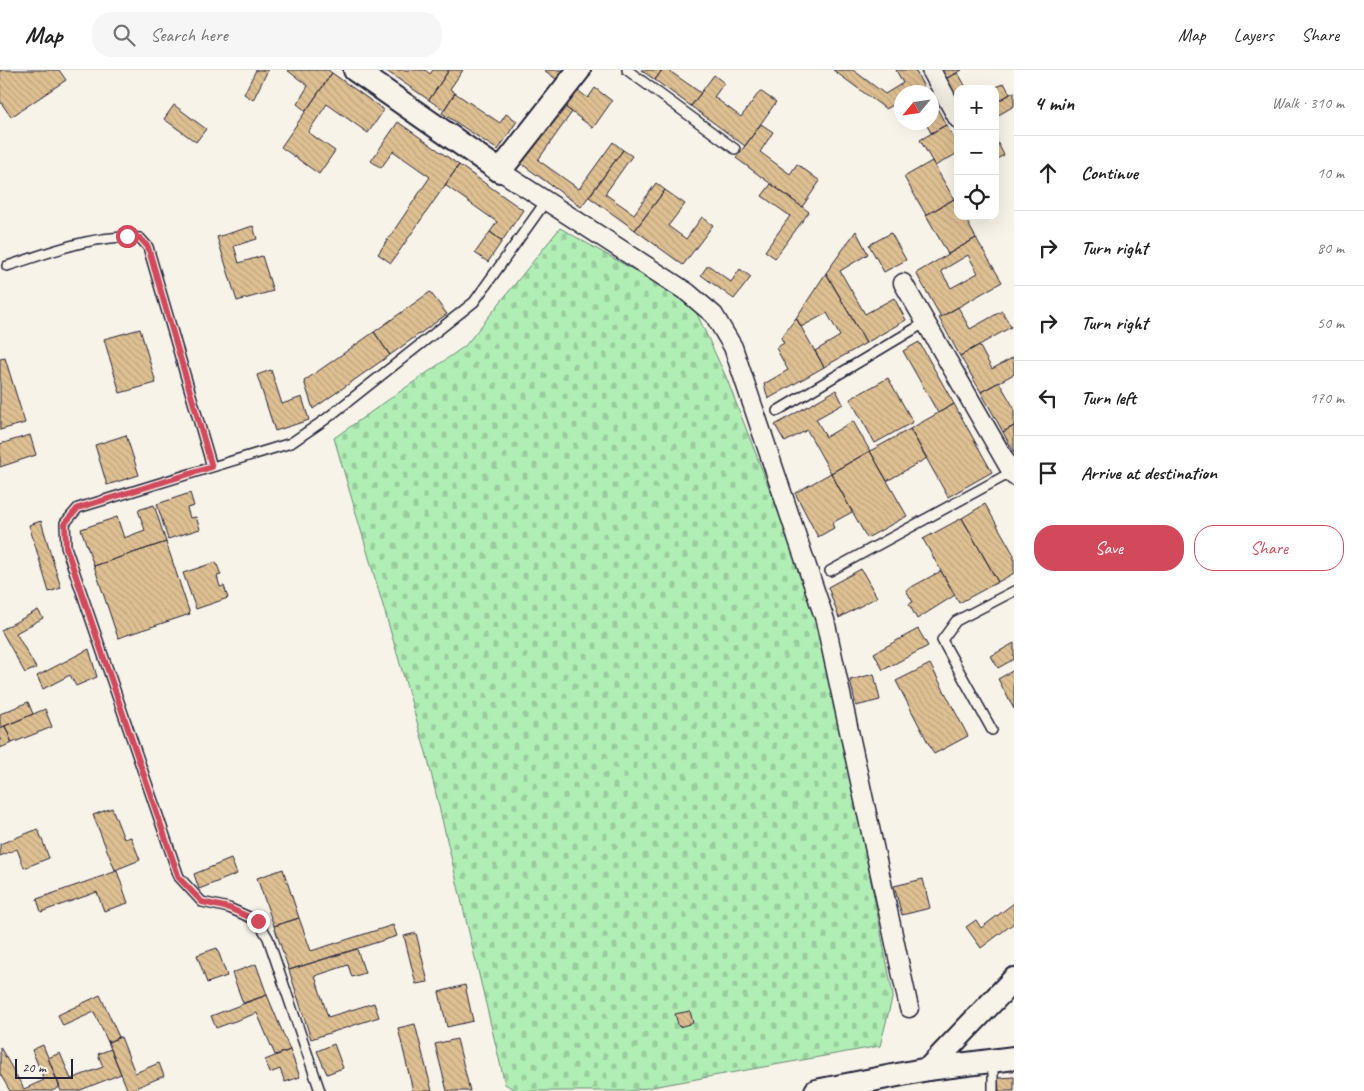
<!DOCTYPE html>
<meta charset="utf-8">
<style>
body{margin:0;font-family:Caveat,sans-serif;background:#f6f6f6;color:#222}
.controls{position:absolute;right:15px;top:15px;display:grid;overflow:hidden;border-radius:10px;box-shadow:0 5px 20px #0002}
.controls button{width:45px;height:45px;display:grid;place-items:center;padding:0;border:0;border-bottom:1px solid #e0e0e0;background:#fff;color:#222;font:25px sans-serif}
.compass{position:absolute;left:894px;top:15px;width:45px;height:45px;border-radius:50%;background:#fff;box-shadow:0 5px 20px #0002;rotate:241deg}
.scale{position:absolute;left:15px;bottom:12px;width:58px;box-sizing:border-box;padding-left:5px;border:2px solid #22223b;border-top:0;font-size:14px;line-height:18px;white-space:nowrap;color:#22223b;-webkit-text-stroke:4px #f7f3e8;paint-order:stroke}
.stop{position:absolute;width:15px;height:15px;margin:-11px;border:4px solid #d1495b;border-radius:50%;background:#fff}
.stop.end{background:#d1495b;border-color:#fff;box-shadow:0 1px 5px #0008}
.list{margin:0;padding:0;list-style:none}
h2{display:flex;justify-content:space-between;align-items:center;height:65px;margin:0;padding:0 20px;font-size:21px}
h2 small{font-size:16px;font-weight:400;color:#767676}
.list li{display:grid;grid-template-columns:32px 1fr auto;gap:15px;align-items:center;box-sizing:border-box;height:75px;padding:0 20px;border-top:1px solid #e0e0e0}
.list b{display:block;font-size:19px;white-space:nowrap}
.list em{font-size:16px;font-style:normal;color:#767676}
.actions{display:flex;gap:10px;padding:15px 20px}
.actions a{flex:1;padding:11px 0;border:1px solid #d1495b;border-radius:20px;text-align:center;font-size:18px;color:#d1495b}
.actions .main{background:#d1495b;color:#fff}
.icon{flex:none;width:28px;height:28px;fill:none;stroke:currentColor;stroke-width:2;stroke-linecap:round;stroke-linejoin:round}
.map{position:relative;flex:none;width:1014px;height:1021px;overflow:hidden}
header{display:flex;align-items:center;gap:30px;box-sizing:border-box;height:70px;padding:0 25px;background:#fff;border-bottom:1px solid #e0e0e0}
header strong{font-size:24px}
nav{display:flex;gap:28px;margin-inline-start:auto;font-size:18px}
.search{width:350px;height:45px;background:#f6f6f6;display:flex;align-items:center;gap:12px;box-sizing:border-box;padding:0 18px;border-radius:20px;color:#767676;font-size:19px}
main{display:flex}
aside{flex:1;background:#fff}
.map>svg:first-child{display:block}
</style>
<header>
<strong>Map</strong>
<div class="search"><svg class="icon" aria-label="search" viewBox="0 0 24 24"><circle cx="10" cy="10" r="6"/><path d="M15 15l6 6"/></svg>Search here</div>
<nav><a>Map</a><a>Layers</a><a>Share</a></nav>
</header>
<main>
<div class="map">
<svg width="1014" height="1021" viewBox="0 0 1014 1021">
<defs>
<pattern id="cemetery-stones" width="16" height="16" patternUnits="userSpaceOnUse" patternTransform="scale(1.25)"><rect width="16" height="16" fill="#b1eeb5"/><path d="M2 7V4a2 2 0 0 1 4 0v3zM10 15v-3a2 2 0 0 1 4 0v3z" fill="#98cc9d"/></pattern>
<pattern id="building-back-hatch" width="6" height="6" patternUnits="userSpaceOnUse" patternTransform="scale(1.25)"><rect width="6" height="6" fill="#dfc092"/><path d="M-1 5l2 2M0 0l6 6M5-1l2 2" fill="none" stroke="#bfa57f"/></pattern>
</defs>
<rect width="100%" height="100%" fill="#f7f3e8"/>
<filter id="ink" filterUnits="userSpaceOnUse"><feTurbulence type="fractalNoise" baseFrequency=".02" numOctaves="2"/><feDisplacementMap in="SourceGraphic" scale="10" xChannelSelector="R" yChannelSelector="G"/><feConvolveMatrix kernelMatrix="1 2 1 2 8 2 1 2 1" color-interpolation-filters="sRGB"/></filter>
<g filter="url(#ink)">
<path fill="url(#cemetery-stones)" stroke="#6a8878" d="M 560,158 L 692,233 L 726,307 L 820,549 L 893,925 L 880,976 L 630,1021 L 516,1021 L 505,1014 L 427,686 L 334,368 L 465,276 Z"/>
<path fill="url(#building-back-hatch)" stroke="#22223b" fill-rule="evenodd" d="M 0,0 L 59,0 L 66,10 L 11,47 L 0,31 Z
M 256,0 L 268,0 L 253,30 L 244,24 Z
M 287,0 L 328,0 L 332,3 L 306,41 L 297,34 L 308,16 Z
M 385,0 L 425,0 L 430,4 L 433,0 L 449,0 L 429,30 Z
M 449,0 L 463,0 L 450,19 L 455,23 L 444,40 L 429,30 Z
M 544,0 L 563,0 L 556,9 Z
M 641,0 L 662,0 L 655,10 Z
M 662,0 L 668,0 L 701,23 L 691,36 L 655,10 Z
M 833,0 L 853,0 L 885,24 L 903,13 L 896,0 L 915,0 L 924,17 L 915,22 L 902,22 L 902,30 L 886,39 Z
M 940,0 L 962,0 L 945,9 Z
M 332,3 L 384,40 L 368,63 L 327,34 L 308,62 L 335,81 L 319,104 L 281,77 Z
M 958,3 L 967,19 L 958,19 L 958,32 L 945,9 Z
M 714,5 L 724,13 L 714,27 L 741,47 L 760,21 L 776,32 L 745,76 L 691,36 Z
M 1004,13 L 1010,24 L 995,33 L 995,19 L 993,19 Z
M 573,17 L 588,28 L 595,18 L 612,31 L 593,58 L 561,34 Z
M 1014,22 L 1014,36 L 995,47 L 995,33 Z
M 455,23 L 500,53 L 506,44 L 517,51 L 498,80 L 442,43 Z
M 932,29 L 946,55 L 931,63 L 925,52 L 932,52 Z
M 561,34 L 572,42 L 538,90 L 579,119 L 613,72 L 623,80 L 581,137 L 519,92 Z
M 174,35 L 206,59 L 196,72 L 164,49 Z
M 398,52 L 459,95 L 391,193 L 378,184 L 430,107 L 393,81 L 381,98 L 371,91 Z
M 761,54 L 773,62 L 760,82 L 790,104 L 797,94 L 820,111 L 802,137 L 736,88 Z
M 946,55 L 958,75 L 958,83 L 935,96 L 920,70 Z
M 995,68 L 1004,85 L 995,90 Z
M 623,80 L 632,86 L 605,124 L 634,144 L 656,113 L 665,120 L 635,160 L 589,127 Z
M 932,91 L 954,129 L 926,145 L 904,107 Z
M 459,95 L 523,140 L 502,171 L 490,162 L 497,152 L 445,115 Z
M 771,114 L 809,142 L 775,188 L 765,181 L 790,146 L 762,126 Z
M 665,120 L 685,134 L 668,156 L 686,169 L 702,147 L 713,155 L 683,195 L 635,160 Z
M 954,129 L 958,135 L 958,146 L 964,146 L 976,168 L 948,184 L 926,145 Z
M 253,156 L 257,169 L 234,176 L 239,193 L 262,186 L 273,221 L 237,231 L 217,167 Z
M 856,161 L 868,184 L 840,201 L 865,244 L 894,228 L 906,250 L 866,273 L 826,203 Z
M 490,162 L 502,171 L 488,192 L 475,183 Z
M 891,163 L 906,190 L 884,202 L 869,175 Z
M 976,168 L 1002,212 L 941,247 L 916,203 ZM 968,185 L 978,203 L 951,218 L 941,201 Z
M 708,195 L 731,212 L 740,199 L 751,207 L 734,229 L 701,205 Z
M 826,203 L 866,273 L 824,297 L 815,281 L 840,266 L 827,243 L 801,257 L 796,248 Z
M 430,222 L 447,244 L 390,285 L 374,262 Z
M 958,237 L 970,259 L 1002,241 L 1011,257 L 960,286 L 939,248 Z
M 796,248 L 824,297 L 768,329 L 764,314 L 788,300 L 776,278 L 784,273 L 781,268 Z
M 140,259 L 156,313 L 120,323 L 104,269 Z
M 374,262 L 390,285 L 313,339 L 304,311 Z
M 919,272 L 954,334 L 938,343 L 903,281 Z
M 979,275 L 992,299 L 1014,287 L 1014,304 L 981,322 L 960,286 Z
M 5,288 L 25,353 L 0,360 L 0,289 Z
M 271,300 L 282,334 L 302,327 L 309,350 L 275,361 L 257,305 Z
M 888,308 L 913,352 L 875,373 L 850,329 Z
M 999,312 L 1014,338 L 1014,356 L 1003,362 L 981,322 Z
M 836,320 L 843,334 L 816,349 L 826,367 L 853,351 L 870,381 L 831,403 L 807,360 L 785,372 L 775,355 Z
M 954,334 L 992,402 L 948,427 L 910,359 Z
M 1014,356 L 1014,383 L 1003,362 Z
M 910,359 L 927,388 L 887,411 L 870,381 Z
M 30,365 L 36,385 L 0,397 L 0,374 Z
M 126,365 L 139,405 L 107,415 L 95,375 Z
M 870,381 L 907,446 L 867,468 L 831,403 Z
M 831,403 L 852,442 L 832,453 L 834,458 L 818,467 L 795,423 Z
M 190,423 L 194,436 L 187,438 L 190,448 L 196,447 L 200,459 L 168,469 L 157,434 Z
M 985,434 L 1014,485 L 1014,503 L 998,512 L 962,448 Z
M 154,435 L 166,472 L 94,496 L 81,459 L 117,447 L 124,468 L 145,460 L 138,440 Z
M 962,448 L 998,512 L 959,533 L 923,469 Z
M 41,451 L 61,518 L 49,522 L 29,455 Z
M 166,472 L 190,544 L 118,568 L 94,496 Z
M 216,492 L 221,505 L 217,506 L 220,517 L 224,516 L 228,528 L 196,539 L 183,503 Z
M 861,499 L 877,527 L 839,548 L 828,517 Z
M 941,501 L 955,525 L 917,549 L 909,534 L 913,532 L 906,520 Z
M 38,540 L 43,548 L 16,563 L 36,598 L 25,603 L 1,560 Z
M 918,559 L 928,576 L 883,600 L 874,583 Z
M 1014,573 L 1014,589 L 998,598 L 991,586 Z
M 89,579 L 97,607 L 76,616 L 70,605 L 43,619 L 37,606 Z
M 930,594 L 968,666 L 934,684 L 896,611 Z
M 1014,600 L 1014,639 L 998,609 Z
M 874,604 L 880,630 L 856,636 L 850,610 Z
M 28,632 L 33,644 L 0,658 L 0,644 Z
M 45,639 L 52,657 L 12,673 L 5,656 Z
M 5,656 L 12,673 L 0,678 L 0,658 Z
M 112,738 L 124,769 L 131,767 L 140,790 L 115,800 L 93,745 Z
M 38,759 L 49,788 L 24,798 L 17,779 L 0,786 L 0,774 Z
M 231,789 L 237,804 L 199,819 L 194,804 Z
M 283,799 L 299,848 L 274,856 L 257,808 Z
M 117,801 L 128,833 L 104,841 L 97,822 L 41,842 L 37,829 Z
M 923,809 L 930,838 L 902,845 L 894,816 Z
M 1014,833 L 1014,853 L 981,878 L 966,857 L 976,850 L 981,858 Z
M 299,848 L 311,881 L 393,855 L 397,866 L 289,900 L 274,856 Z
M 416,863 L 428,912 L 416,914 L 404,866 Z
M 217,878 L 227,906 L 207,913 L 197,885 Z
M 357,879 L 365,903 L 352,907 L 348,895 L 315,906 L 328,947 L 374,933 L 379,947 L 311,969 L 289,900 Z
M 256,894 L 267,925 L 243,933 L 232,903 Z
M 465,915 L 473,951 L 447,957 L 439,922 Z
M 100,925 L 119,967 L 108,972 L 94,942 L 63,956 L 58,945 Z
M 267,925 L 290,980 L 275,985 L 257,943 L 216,958 L 211,946 Z
M 690,941 L 693,953 L 679,957 L 675,944 Z
M 415,954 L 432,1021 L 413,1021 L 398,958 Z
M 121,967 L 135,1003 L 159,993 L 164,1006 L 128,1021 L 108,972 Z
M 457,969 L 470,1021 L 447,1021 L 435,974 Z
M 334,974 L 343,998 L 327,1004 L 317,981 Z
M 43,975 L 60,1017 L 52,1021 L 10,1021 L 0,1004 L 0,977 L 24,1019 L 44,1010 L 32,980 Z
M 111,979 L 121,1004 L 78,1021 L 61,1021 L 48,988 L 60,983 L 71,1009 L 103,997 L 98,984 Z
M 290,980 L 300,1007 L 285,1012 L 280,999 L 270,1003 L 265,990 Z
M 1014,1007 L 1014,1021 L 999,1021 L 998,1008 Z"/>
<g fill="none" stroke-linecap="round" stroke-linejoin="round">
<defs>
<path id="service" d="M 627,0 L 735,79
M 7,196 C 49,183 96,163 140,168 L 148,177 L 212,397
M 777,341 L 926,252
M 830,501 L 1012,402
M 992,660 L 942,570 L 956,551 L 1014,521
M 993,990 L 993,1021
M 320,1021 L 268,868 L 258,851 L 229,838 L 202,832 L 179,807 L 66,477 L 65,453 L 78,438 L 291,373 L 326,349 L 474,232 L 546,131"/>
<path id="minor" d="M 931,0 L 958,49
M 500,101 L 687,222 L 714,245 L 733,277 L 825,550 L 909,938
M 903,213 L 1014,406"/>
<path id="tertiary" d="M 355,0 L 500,101 L 579,0
M 928,999 L 1014,909
M 816,1021 L 928,999 L 1014,988"/>
</defs>
<use href="#service" stroke="#22223b" stroke-width="12"/>
<use href="#minor" stroke="#22223b" stroke-width="21"/>
<use href="#tertiary" stroke="#22223b" stroke-width="26"/>
<use href="#service" stroke="#f7f3e8" stroke-width="9"/>
<use href="#minor" stroke="#f7f3e8" stroke-width="18"/>
<use href="#tertiary" stroke="#f7f3e8" stroke-width="22"/>
</g>
</g>
<g fill="none" stroke-linecap="round" stroke-linejoin="round" filter="url(#ink)">
<path stroke="#d1495b" stroke-width="6" d="M 127,166 L 140,168 L 148,177 L 212,397 L 78,438 L 65,453 L 66,477 L 179,808 L 202,832 L 229,838 L 258,851"/>
</g>
</svg>
<div class="controls">
<button>+</button>
<button>−</button>
<button><svg class="icon" aria-label="locate" viewBox="0 0 24 24"><circle cx="12" cy="12" r="6"/><path d="M12 2v4M12 18v4M2 12h4M18 12h4"/></svg></button>
</div>
<svg class="compass" viewBox="-18 -18 36 36"><path d="M0-13l5 13h-10z" fill="#e53935"/><path d="M0 13l5-13h-10z" fill="#767676"/></svg>
<div class="scale">20 m</div>
<div class="stop" style="left:127px;top:166px"></div>
<div class="stop end" style="left:258px;top:851px"></div>
</div>
<aside>
<h2>4 min<small>Walk · 310 m</small></h2>
<ul class="list">
<li><svg class="icon" aria-label="ahead" viewBox="0 0 24 24"><path d="M12 20V5M6 11l6-6 6 6"/></svg><div><b>Continue</b></div><em>10 m</em></li>
<li><svg class="icon" aria-label="right" viewBox="0 0 24 24"><path d="M7 20v-9h11M14 6l5 5-5 5"/></svg><div><b>Turn right</b></div><em>80 m</em></li>
<li><svg class="icon" aria-label="right" viewBox="0 0 24 24"><path d="M7 20v-9h11M14 6l5 5-5 5"/></svg><div><b>Turn right</b></div><em>50 m</em></li>
<li><svg class="icon" aria-label="left" viewBox="0 0 24 24"><path d="M17 20v-9H6M10 6l-5 5 5 5"/></svg><div><b>Turn left</b></div><em>170 m</em></li>
<li><svg class="icon" aria-label="arrive" viewBox="0 0 24 24"><path d="M6 21V4h12l-3 4 3 4H6"/></svg><div><b>Arrive at destination</b></div></li>
</ul>
<div class="actions"><a class="main">Save</a><a>Share</a></div>
</aside>
</main>
